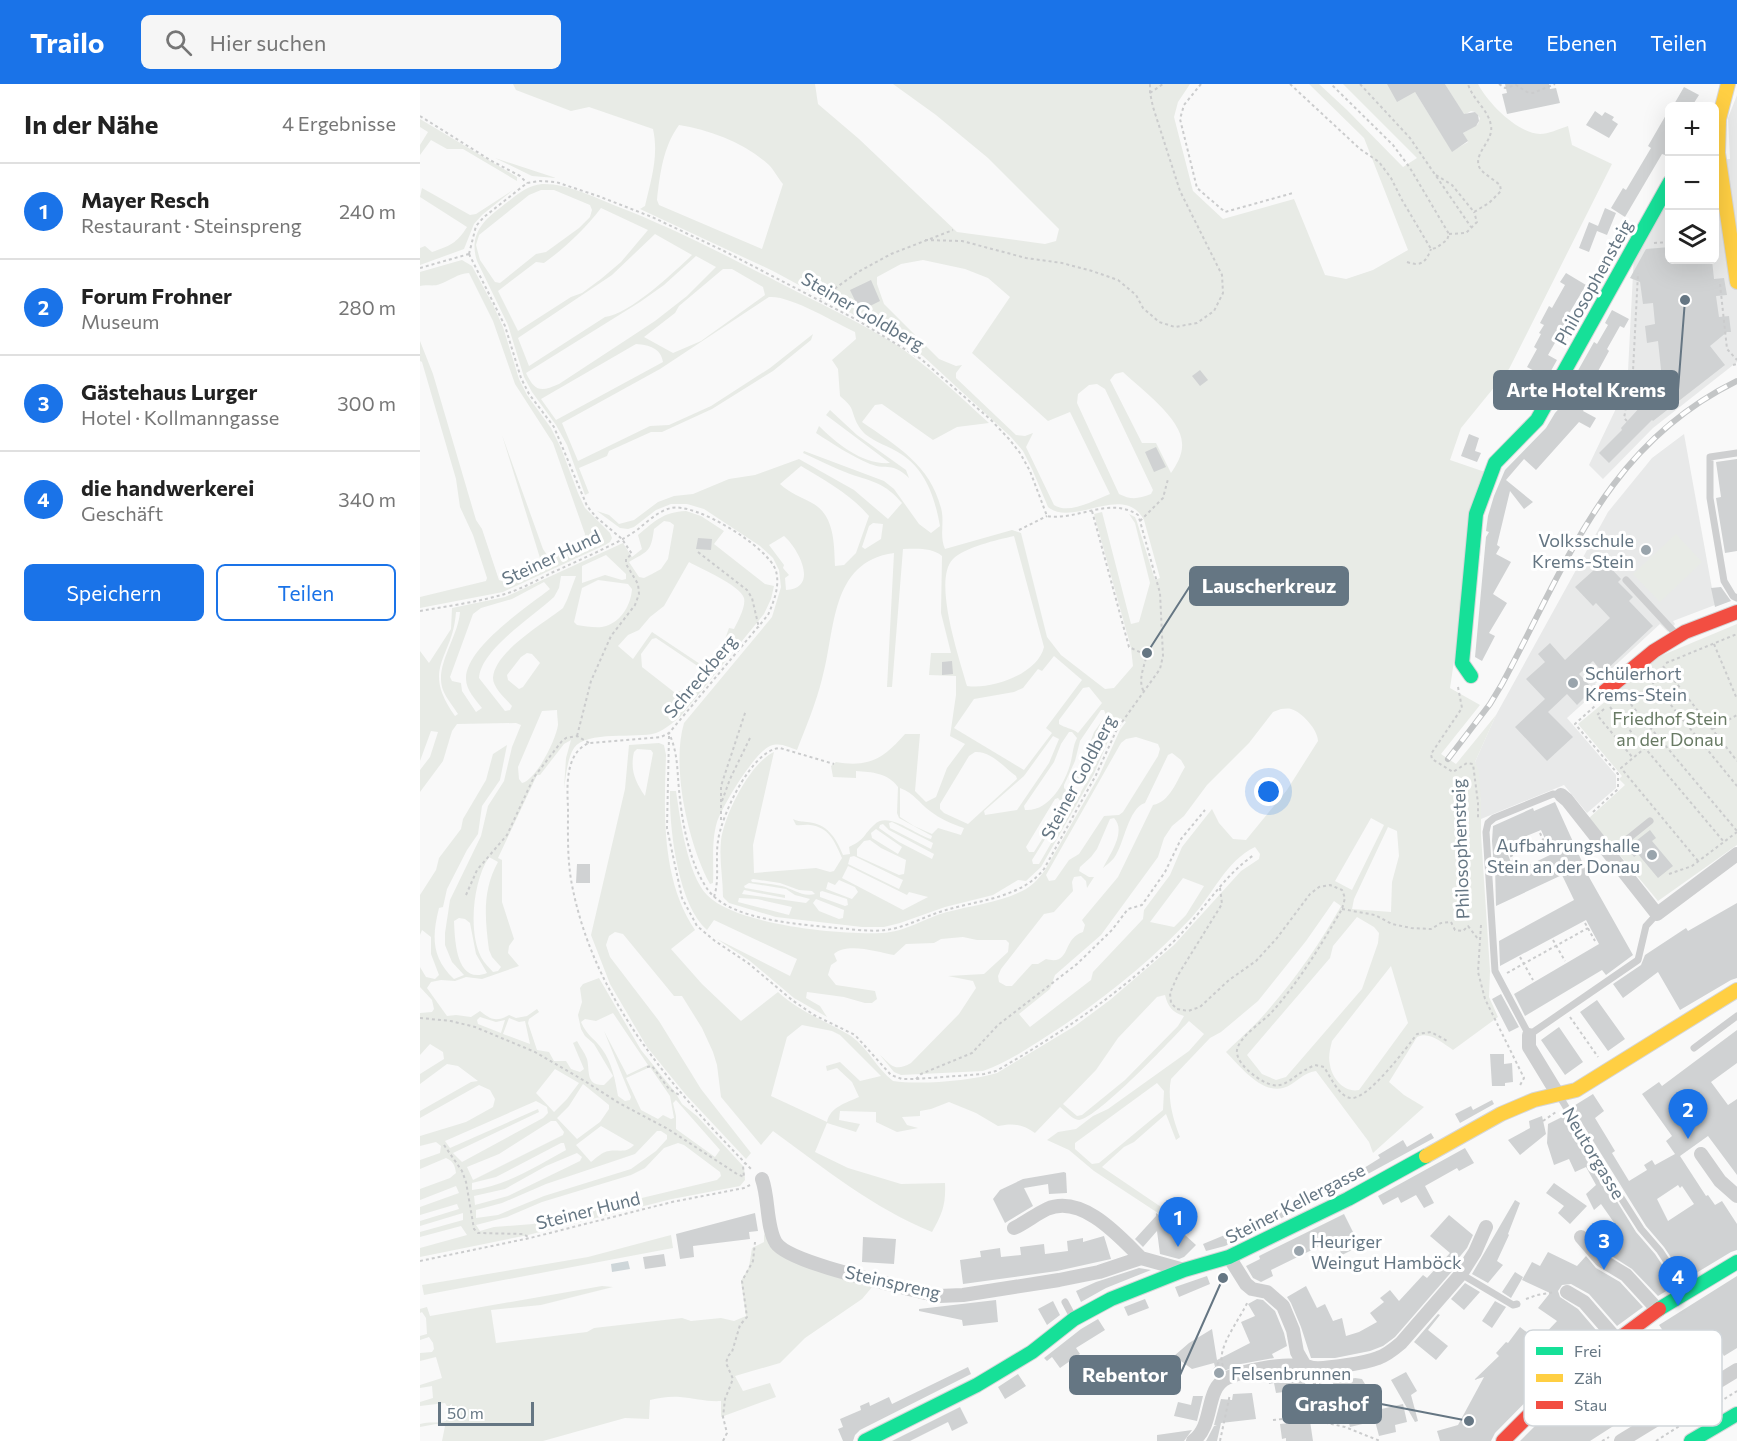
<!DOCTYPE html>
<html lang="de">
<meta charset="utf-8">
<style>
body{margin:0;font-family:Commissioner,sans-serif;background:#f6f6f6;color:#222}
.controls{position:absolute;right:18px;top:18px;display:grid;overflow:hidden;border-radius:9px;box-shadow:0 6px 24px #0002}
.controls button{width:54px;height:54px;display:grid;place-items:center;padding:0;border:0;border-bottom:2px solid #e0e0e0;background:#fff;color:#222;font:30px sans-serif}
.scale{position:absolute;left:18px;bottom:15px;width:96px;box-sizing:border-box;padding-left:6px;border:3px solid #657683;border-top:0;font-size:16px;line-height:21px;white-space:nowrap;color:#657683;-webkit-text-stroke:4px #fff;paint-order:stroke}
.you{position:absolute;left:849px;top:708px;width:21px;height:21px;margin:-15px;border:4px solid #fff;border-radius:50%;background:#1a73e8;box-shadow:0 0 0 9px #1a73e833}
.badge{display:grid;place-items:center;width:39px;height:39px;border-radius:50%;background:#1a73e8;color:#fff;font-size:20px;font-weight:700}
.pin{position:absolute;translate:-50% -50px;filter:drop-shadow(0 2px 3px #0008)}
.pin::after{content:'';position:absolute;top:32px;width:21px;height:18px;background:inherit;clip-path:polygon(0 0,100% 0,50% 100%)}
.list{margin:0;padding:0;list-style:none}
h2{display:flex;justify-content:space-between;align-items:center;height:78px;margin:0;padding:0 24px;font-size:26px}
h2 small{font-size:20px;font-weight:400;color:#767676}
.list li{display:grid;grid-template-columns:39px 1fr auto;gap:18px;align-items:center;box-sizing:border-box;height:96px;padding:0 24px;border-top:2px solid #e0e0e0}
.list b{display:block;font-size:22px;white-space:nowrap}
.list p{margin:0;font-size:20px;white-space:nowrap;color:#767676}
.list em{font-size:20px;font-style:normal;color:#767676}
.actions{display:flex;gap:12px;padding:18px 24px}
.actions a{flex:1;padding:14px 0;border:2px solid #1a73e8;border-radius:9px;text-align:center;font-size:21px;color:#1a73e8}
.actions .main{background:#1a73e8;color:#fff}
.icon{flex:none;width:33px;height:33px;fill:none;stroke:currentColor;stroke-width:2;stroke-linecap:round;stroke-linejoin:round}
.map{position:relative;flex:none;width:1317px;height:1357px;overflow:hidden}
header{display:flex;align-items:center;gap:36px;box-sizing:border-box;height:84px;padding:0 30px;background:#1a73e8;color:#fff}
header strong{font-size:28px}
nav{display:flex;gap:33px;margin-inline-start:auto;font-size:21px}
.search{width:420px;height:54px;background:#f6f6f6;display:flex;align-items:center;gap:15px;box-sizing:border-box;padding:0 21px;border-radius:9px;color:#767676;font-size:22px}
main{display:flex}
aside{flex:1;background:#fff}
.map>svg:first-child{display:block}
</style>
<header>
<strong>Trailo</strong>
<div class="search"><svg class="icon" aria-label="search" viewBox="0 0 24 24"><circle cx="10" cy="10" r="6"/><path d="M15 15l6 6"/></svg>Hier suchen</div>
<nav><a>Karte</a><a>Ebenen</a><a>Teilen</a></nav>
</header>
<main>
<aside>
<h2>In der Nähe<small>4 Ergebnisse</small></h2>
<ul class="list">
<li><span class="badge">1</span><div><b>Mayer Resch</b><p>Restaurant · Steinspreng</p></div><em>240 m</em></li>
<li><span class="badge">2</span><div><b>Forum Frohner</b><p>Museum</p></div><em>280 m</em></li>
<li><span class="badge">3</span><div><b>Gästehaus Lurger</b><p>Hotel · Kollmanngasse</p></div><em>300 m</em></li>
<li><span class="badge">4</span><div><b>die handwerkerei</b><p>Geschäft</p></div><em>340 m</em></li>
</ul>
<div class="actions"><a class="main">Speichern</a><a>Teilen</a></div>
</aside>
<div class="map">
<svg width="1317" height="1357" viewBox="0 0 1317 1357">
<rect width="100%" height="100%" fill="#f9f9f9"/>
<path fill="#e8e9e9" d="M 1317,11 L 1317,278 L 1233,344 L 1183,395 L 1169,381 L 1202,312 L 1208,287 L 1214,170 L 1249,107 L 1250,176 L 1294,176 L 1295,76 L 1310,75 L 1308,34 Z
M 1264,350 L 1295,521 L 1253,537 L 1255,540 L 1248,548 L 1240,540 L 1175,600 L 1179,605 L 1147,634 L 1196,691 L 1196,704 L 1167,729 L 1144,701 L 1061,735 L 1061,719 L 1055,678 L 1076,631 L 1188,428 L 1232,374 Z"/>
<path fill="#e8ebe6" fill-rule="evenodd" d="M 93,0 L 395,0 L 398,20 L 439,55 L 537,148 L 625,160 L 636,157 L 639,145 L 568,74 L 516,31 L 473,0 L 770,0 L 758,18 L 754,33 L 773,107 L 803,135 L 874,115 L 905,191 L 926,195 L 953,186 L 988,166 L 944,54 L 889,0 L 899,0 L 927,26 L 983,83 L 997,74 L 923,0 L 967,0 L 995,8 L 1032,67 L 1048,58 L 1043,49 L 1058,40 L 1060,34 L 1055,28 L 1051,27 L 1044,31 L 1025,0 L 1058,0 C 1068,19 1097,49 1120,50 C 1128,50 1139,45 1148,42 L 1152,61 L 1192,80 L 1089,285 L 1041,344 L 1030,376 L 1065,388 L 1049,476 L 1030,604 L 1060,621 L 1021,670 L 1036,680 L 1076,631 L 1055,678 L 1059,688 L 1061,719 L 1061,751 L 1070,887 L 1069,913 L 1078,933 L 1033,966 C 1022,959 1010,947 997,953 L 969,998 L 984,1011 L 1004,1023 L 953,1069 L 949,1058 L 896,987 C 883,988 875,1001 863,1004 C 841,1010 819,981 806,968 C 820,954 836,941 849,925 C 876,894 901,858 921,822 L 914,817 L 886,857 L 838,917 L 801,948 L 790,954 L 751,995 C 747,1014 753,1035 760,1053 L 756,1056 L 746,1030 L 714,1058 L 704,1063 L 682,1083 L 747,1127 L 741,1131 L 674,1087 L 649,1066 L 627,1056 L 638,1048 L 656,1045 L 673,1032 L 688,1025 L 769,967 L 784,950 L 769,937 C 753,954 678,1034 659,1036 C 653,1036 645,1027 640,1023 L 615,1049 C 602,1040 593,1039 578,1042 L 556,1029 L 529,1018 L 511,1025 L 500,1027 L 500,1032 L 482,1033 L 487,1041 L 498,1044 L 477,1048 L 456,1038 L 456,1028 L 420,1027 L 419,1036 L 440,1040 L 436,1048 L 407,1039 L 395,1068 L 428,1084 L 481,1100 L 525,1099 C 526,1121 522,1130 512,1148 C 453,1124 404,1084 353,1047 L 341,1061 L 301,1013 L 297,981 L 293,968 L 282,944 L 262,912 L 254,912 L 203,850 L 195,848 L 189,852 L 186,861 L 190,873 L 239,937 L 281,1005 L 331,1069 L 326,1075 L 266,1011 L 227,963 L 190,900 L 171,851 L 205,705 L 209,661 L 239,659 L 244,661 L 246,671 C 244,729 241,795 275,846 L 251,865 L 282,900 L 321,937 L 358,908 C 381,929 405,936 431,952 C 448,964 457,985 473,997 C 499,1001 551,997 577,989 L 655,942 L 690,916 L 754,861 L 821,787 L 839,775 L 840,770 L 835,763 C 806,777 793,810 772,833 C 729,879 680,918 627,952 C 607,965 586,979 563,987 L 481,991 L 474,988 L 460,971 C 472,982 475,988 491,979 L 539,930 L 556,904 L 553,897 L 528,892 L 564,890 L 588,868 L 589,859 L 586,856 L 557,856 L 543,853 L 521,855 L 514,859 L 486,860 L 474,871 C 458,868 427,858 414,870 L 417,877 L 411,881 L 408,891 L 416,901 L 455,907 L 457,915 L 452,919 L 445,919 L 424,913 L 387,908 L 386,914 L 400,922 L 407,933 L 374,914 L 330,877 L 297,855 L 370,892 L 377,875 L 294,836 L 287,846 C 258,821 249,744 250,707 L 256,707 C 260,734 267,790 287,811 C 316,841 420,851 462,849 C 485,848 505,834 527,828 C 553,821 582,818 606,805 C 614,800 619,794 625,786 L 679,692 L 700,646 L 706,638 L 700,634 L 694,643 L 674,690 L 621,783 L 606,797 L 598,796 L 573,811 L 525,823 L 480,839 L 464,843 L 442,843 L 356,833 L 309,819 L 303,813 C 303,794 299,776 301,757 C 304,731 330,679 354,668 L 333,761 L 334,789 L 396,784 L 410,788 L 414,787 L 422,774 C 415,758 409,743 390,741 C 385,740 381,742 376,741 L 373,735 C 379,738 381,737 387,738 C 408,740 416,754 423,771 L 430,770 L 429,763 C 446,755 442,752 454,741 C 468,726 495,751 511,755 L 512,752 L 479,734 L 477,729 L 478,703 C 468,689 452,688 436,687 L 436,694 L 413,693 L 411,682 L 416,678 C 449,684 464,674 485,650 L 500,650 L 495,707 L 506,718 L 516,713 L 527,684 L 545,660 L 530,652 L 536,611 L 536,592 L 509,591 L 511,569 L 531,569 L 521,529 L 522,472 C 511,463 496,465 483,465 L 472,603 L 467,603 L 474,469 C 409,478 416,547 402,595 C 396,619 386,643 377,666 C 368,663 360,658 350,662 C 334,669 303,721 297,738 C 291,758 294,780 293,799 L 290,800 C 268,760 251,682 264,639 L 352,533 L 361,503 L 359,486 L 353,474 L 340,462 L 284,425 L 267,420 L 251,420 L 236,426 L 214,443 L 208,445 L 200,444 L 177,427 L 189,431 L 199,440 L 214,436 L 238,418 L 254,412 L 273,410 L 309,395 L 335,391 L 379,375 L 434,406 L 468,435 L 482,419 C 465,399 454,398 430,390 C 414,384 399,376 383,369 L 384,367 L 464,397 L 474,405 L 499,440 L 511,449 L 520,442 C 515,414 506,386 481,370 C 469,362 456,359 445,350 C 437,342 435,335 432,326 C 430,320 424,316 420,312 L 418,285 L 412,276 L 436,255 L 435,248 C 414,238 370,211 349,213 L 240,285 L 142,339 L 158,377 L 230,342 L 249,341 L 291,322 L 350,284 L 393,250 L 391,256 L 353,287 L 292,325 L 242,348 L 231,348 L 189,367 L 187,372 L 159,384 L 169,409 L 165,411 L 147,361 L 136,341 L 112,308 L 104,293 L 88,241 L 57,177 C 49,153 61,138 80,124 C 92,115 106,101 122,100 C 146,99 174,113 196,122 C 251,143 303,170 356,197 C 395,217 435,236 472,258 C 508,281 538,311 569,339 L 537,343 L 513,356 L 462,320 L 455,321 L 442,338 C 477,362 510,381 521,424 C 525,438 519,451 525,465 L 592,446 L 601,449 L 627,553 L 641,571 L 685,605 L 694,604 L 713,582 L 711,564 L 674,430 L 682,428 L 711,540 L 719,538 L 730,499 L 715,439 L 709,430 L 715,433 L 717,438 L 735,496 L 740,494 L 724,436 C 704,398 653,444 628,423 L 612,385 L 603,367 L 591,353 L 503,272 L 475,253 L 353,187 L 220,125 L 225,122 C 231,96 239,72 233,45 L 169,23 L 151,27 L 96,6 ZM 259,41 C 290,46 325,59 349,81 C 354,86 358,94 363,100 L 342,165 L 239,121 L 237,116 C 240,90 243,63 259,41 ZM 121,106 L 134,106 L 170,121 L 172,126 L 170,133 L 159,144 L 126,168 L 116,170 L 80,199 L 75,198 L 60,176 L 56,161 L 59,151 L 109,111 ZM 181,124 L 228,146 L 201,178 L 181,195 L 162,209 L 151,213 L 98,247 L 78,207 L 116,178 L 124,179 C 146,163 164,146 181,124 ZM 235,150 L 272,171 C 253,189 210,230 185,233 L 109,282 L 98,254 L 192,191 ZM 276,172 L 296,183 L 267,212 L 235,237 L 139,300 C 121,308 115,308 106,289 L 220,218 L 244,201 ZM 503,176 L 545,185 L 568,194 L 590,213 L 552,269 L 628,337 L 650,328 L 690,410 C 674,416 649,431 634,421 L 606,363 L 613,349 L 605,352 L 596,351 L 536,294 L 536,289 L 542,281 L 536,282 L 519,275 L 464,220 L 457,200 L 457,193 L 481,180 ZM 303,185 L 312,185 L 343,203 L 345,211 L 281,257 L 253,269 L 224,253 L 255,229 L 259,222 ZM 216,260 C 229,261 241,264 243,278 L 136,336 L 121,315 ZM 703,288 C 720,304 762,335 762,359 C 763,370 757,380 751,389 L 736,359 L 722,359 L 690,296 L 695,290 ZM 677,300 L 685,305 L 733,406 L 731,410 C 718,415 711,416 699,410 L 657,319 L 658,310 L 669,301 ZM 381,382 C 406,397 430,410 449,432 L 436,469 L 424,481 L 415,482 C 414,461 415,431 392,419 C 381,413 370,409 360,400 ZM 453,439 L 463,440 L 461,455 L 445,465 L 442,463 L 449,442 ZM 364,452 C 378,464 400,504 366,506 L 365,494 L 369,491 L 363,484 L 364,481 L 349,461 ZM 594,452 L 624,563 C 618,590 571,606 547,602 C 540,576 512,496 533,475 C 545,463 577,456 594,452 ZM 634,572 L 662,596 L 626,644 L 632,649 L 604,686 L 534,644 L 554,615 L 594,608 L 603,604 L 618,585 L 622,587 ZM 669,603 L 682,619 L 658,649 C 652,644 645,644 639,640 L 639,636 L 663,604 ZM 861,625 C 864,625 867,624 871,625 C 882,628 898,646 898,657 L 867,706 L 826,756 L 813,755 L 799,739 L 792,725 L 762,763 L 750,791 L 724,826 L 723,835 L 673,888 L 671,896 L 610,943 L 599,930 L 630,905 L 635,891 L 681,851 L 738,773 L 744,754 L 752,742 L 764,732 L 787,701 L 829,659 L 853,628 ZM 681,626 L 684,626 L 686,631 L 674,648 L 653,704 L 647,707 L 644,704 L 644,701 L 655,677 L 660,657 ZM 690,631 L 692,635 L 686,644 L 678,672 L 675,676 L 668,677 L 667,675 C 672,661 677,638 690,631 ZM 649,648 L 652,648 L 657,654 C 653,662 653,669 651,677 C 646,698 629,728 605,726 L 604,722 L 634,678 L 641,660 ZM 633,652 L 639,655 L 629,679 L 597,726 L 565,731 L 564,727 L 604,692 ZM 716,653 L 738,660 L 740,665 L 738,672 L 703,728 L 699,731 L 684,732 L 659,770 L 649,776 L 635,796 L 629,797 L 626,791 L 701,659 L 706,655 ZM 217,665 L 231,666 L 233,669 L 225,712 C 215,697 210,686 214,668 ZM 555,668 C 572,667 583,683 596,692 L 597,695 L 548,740 L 524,729 L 520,725 L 520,720 L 549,672 ZM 752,669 L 761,676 L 765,683 C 757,696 750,718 733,721 L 698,793 L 662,836 L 665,841 L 663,848 C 641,855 652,882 626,875 L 618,880 L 612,880 L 592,902 L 586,902 L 579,898 L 578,892 L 581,885 L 624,830 L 634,828 L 653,807 L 652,798 L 654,793 L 661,792 L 666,797 L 667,804 L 674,793 L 669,793 L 659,787 L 660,783 L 671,773 L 677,765 L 690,735 L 694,734 C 707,748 689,771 683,784 C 686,781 691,778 694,774 C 704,761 708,724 725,719 L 748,671 ZM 671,682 L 673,687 L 619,780 L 613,780 L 612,776 C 631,746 649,716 664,683 ZM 480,704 C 495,710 498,718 510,727 C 520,735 532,740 544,744 L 541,751 L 518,744 L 512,750 L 494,742 L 480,733 ZM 638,714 L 642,719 L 639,728 L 614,768 L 609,768 L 606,763 L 635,715 ZM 951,734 L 964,741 L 932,806 L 915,797 ZM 472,738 L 513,759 L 511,765 L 470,744 L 469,739 ZM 463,740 L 469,746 L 514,770 L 512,775 L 479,758 L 459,744 L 460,741 ZM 968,743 L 977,747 L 979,772 L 972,798 L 971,828 L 932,825 L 934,815 ZM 456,745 L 482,763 L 478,770 L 452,754 L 451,749 ZM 450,756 L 461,764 L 486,776 L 484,790 L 479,791 L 437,772 L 437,765 L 444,757 ZM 434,772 L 483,796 L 479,805 L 428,780 L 430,773 ZM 428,782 L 487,811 L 489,808 L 508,813 L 483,826 L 422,794 ZM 763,794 L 784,802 L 766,831 L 754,843 L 730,838 ZM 333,795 L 360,799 L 379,806 L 392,807 L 395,810 C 382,813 373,805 362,802 C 352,800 342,799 332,798 L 331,796 ZM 419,796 L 435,803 L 438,808 L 432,815 L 406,805 L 408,798 L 415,801 ZM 329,799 L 366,805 L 375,811 L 390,815 L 386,819 L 322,810 L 324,806 L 365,814 L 365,811 L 325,804 L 324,802 ZM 402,807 L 427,815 L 428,821 L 425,822 L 400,813 L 400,808 ZM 319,814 L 337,815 L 372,823 L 369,831 L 318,818 ZM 396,815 L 424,826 L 423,834 L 419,835 L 399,827 L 393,819 ZM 937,833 L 954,843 L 959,849 L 958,859 L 942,905 L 866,993 L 856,996 L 842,990 L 827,971 L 910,874 L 913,862 ZM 971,882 L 988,939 L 939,1006 C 925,1009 912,995 910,981 C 908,973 910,965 912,957 ZM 745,911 C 748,923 752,928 764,932 L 758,942 L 705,996 L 662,1031 L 657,1032 L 643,1020 L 676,986 L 698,954 L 737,913 ZM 382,941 L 412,947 L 420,951 L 461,992 L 440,997 L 420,978 L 406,982 L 407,987 L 417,984 L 432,998 L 439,1013 C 426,1019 410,1023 407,1038 L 351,1012 L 367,953 ZM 737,999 L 744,1007 L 743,1026 L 679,1079 L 672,1080 L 655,1065 L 655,1059 Z
M 0,35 L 97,93 L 97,97 L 43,65 L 27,65 L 11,56 L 0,71 L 0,61 L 8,48 L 0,43 Z
M 75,74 L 136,94 L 112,92 Z
M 2,104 L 50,131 L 56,130 L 93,106 L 62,131 L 54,140 L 44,165 L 0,181 L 0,164 L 5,162 L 12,168 C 30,162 37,159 47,143 L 0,113 Z
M 42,176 L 52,182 L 74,223 L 83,243 L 99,295 L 107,311 L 131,344 L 141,364 L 158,409 L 165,424 L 190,449 L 192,454 L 190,458 L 185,461 L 83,508 L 0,524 L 0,513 L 66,497 L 67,494 L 53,451 L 40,423 L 36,395 L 2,278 L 0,277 L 0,257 L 13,290 L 56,436 L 62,445 L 79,496 L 84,498 L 115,484 L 120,474 L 82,351 L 123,465 L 127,471 L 134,472 L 164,455 L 165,450 L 133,359 L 95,300 L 73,237 L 49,189 C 37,190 31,196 20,200 C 13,203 7,200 0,202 L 0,188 Z
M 410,326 L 437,351 L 486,386 L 489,394 C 471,377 469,387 450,380 C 431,372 413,360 396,349 L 399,342 C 417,360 443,381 470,379 L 406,331 Z
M 266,427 L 281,432 L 304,447 L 294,460 L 345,500 L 354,502 L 351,515 L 344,530 L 260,633 C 252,639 246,645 236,649 C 217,655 166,646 154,664 C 147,675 146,692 144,705 L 146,674 L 151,656 L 144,660 L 120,691 L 117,691 L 78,774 L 82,776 L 82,818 L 94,855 L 89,862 L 88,869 L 99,882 L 62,895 L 46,893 L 35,897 L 21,896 L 11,898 L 7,904 L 27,932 L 36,931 L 51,933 L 60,927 C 71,936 77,938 89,931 L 96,934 L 107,932 L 117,925 L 119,928 L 109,935 L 108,939 L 117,966 L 129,968 L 134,977 L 146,977 L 151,985 L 160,988 L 164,985 L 153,959 L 157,957 C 160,963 165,969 167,975 C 170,986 165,1002 184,1001 L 193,992 L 174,960 L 165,952 L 161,945 L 158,931 L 162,918 L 160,904 L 163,900 L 179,894 L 221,966 L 255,1008 L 262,1020 L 277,1032 L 324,1083 L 325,1096 L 320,1102 L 252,1115 L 108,1151 L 0,1173 L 0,1164 L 47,1151 L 41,1142 L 0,1153 L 0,1148 L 43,1136 L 43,1129 L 0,1142 L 0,1137 L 39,1125 L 37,1120 L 0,1131 L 0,1123 L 39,1109 L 36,1102 L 0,1116 L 0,1105 L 30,1094 L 36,1089 C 35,1081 33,1077 26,1074 L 0,1085 L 0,1076 L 20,1069 L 21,1062 L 16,1058 L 0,1062 L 0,1052 L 46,1038 L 73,1023 L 75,1015 L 70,1006 L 59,1001 L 0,1034 L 0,1027 L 51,998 L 58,997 L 38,982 L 27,980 L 0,1000 L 0,990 L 24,975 L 23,968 L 10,960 L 0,971 L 0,929 L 12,928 L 14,925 L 12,916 L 0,903 L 0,883 L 6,893 L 15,895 L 19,891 L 11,870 L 11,853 L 2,846 L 0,851 L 0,811 L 16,786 L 19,774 L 41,745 L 43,735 L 66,696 L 73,670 L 87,661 L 80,696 L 62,722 L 58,750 L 47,766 L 27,805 L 23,823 L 19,824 C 12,852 11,873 34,895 L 44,891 L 32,878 L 25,861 L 25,849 L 30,816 L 61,752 L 68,722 L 84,697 L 92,663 L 101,641 L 96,639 L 37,640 L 32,647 L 23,677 L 0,708 L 0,686 L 10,673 L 18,648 L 11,647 L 0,677 L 0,567 L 9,579 L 31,545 L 32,524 L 85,513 L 203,459 L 212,473 L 222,465 L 218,451 C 235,437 243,428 266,427 ZM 244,437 L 250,438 L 254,441 L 248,475 L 241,485 L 232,490 L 224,494 L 219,493 L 209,478 C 228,467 231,468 234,445 ZM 186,471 L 206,490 L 206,495 L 202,496 L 185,491 L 162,499 L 162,482 ZM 269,478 C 281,485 320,501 324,514 C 326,523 318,537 314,545 L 309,544 L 299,572 L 289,586 L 232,548 L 213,575 L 198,562 L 208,551 L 219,546 L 230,533 L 244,522 ZM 141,492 L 156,492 L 147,516 L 143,524 C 124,539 74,568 73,594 C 73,604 86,615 92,622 L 90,626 L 85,627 L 59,594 C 61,565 114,532 134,513 L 139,504 ZM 178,496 L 208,500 L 212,505 C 211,520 202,537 186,542 C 178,545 166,542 157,541 L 154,538 L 162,504 ZM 124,498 L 130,505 C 107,523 45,564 46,595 C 46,606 56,616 62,624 L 56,628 L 42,607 L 41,599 L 32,597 L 30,593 L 53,530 L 61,524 L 92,515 ZM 36,528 L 40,528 C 38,554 14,582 23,606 C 26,614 33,622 38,630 L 35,632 C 0,583 33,575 36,528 ZM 236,554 L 279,583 L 280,587 L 266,606 L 254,608 L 222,583 L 221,570 L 232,555 ZM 107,569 L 112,570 L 120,579 L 103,603 L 99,605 L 88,596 L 87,591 L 101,573 ZM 137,626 C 137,631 138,637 138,641 C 136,656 116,696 102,699 L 99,695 L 98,683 L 122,627 ZM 69,773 L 78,778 C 62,807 65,834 69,866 L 72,873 L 81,883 L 78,887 L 73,888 C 69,883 64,879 61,873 C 48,847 53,797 69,773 ZM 39,834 L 45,835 L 50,839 L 56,870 L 67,889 C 36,901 35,857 34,837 ZM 193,929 L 228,981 L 207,991 L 184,947 L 211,1013 L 210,1016 L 205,1017 L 198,1012 C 195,995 192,979 182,965 C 174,954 167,952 161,938 L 165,935 L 176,937 ZM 60,933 L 76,938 L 85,936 L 81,949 L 58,940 L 57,936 ZM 89,934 L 99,938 L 105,937 L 110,960 L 83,950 ZM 230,983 L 250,1012 L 254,1034 L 251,1035 L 243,1031 L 238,1035 L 221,1026 L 206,994 ZM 135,985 L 159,999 L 147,1015 L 134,1028 L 116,1009 ZM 163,1000 L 189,1021 L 189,1025 L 180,1038 L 157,1055 L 137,1034 L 149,1022 ZM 256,1016 L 300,1066 L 295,1073 L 256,1045 L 256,1032 L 253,1019 ZM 116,1017 L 127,1023 L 128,1029 L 123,1034 L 42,1078 L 33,1069 L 119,1028 L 118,1025 L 30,1064 L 25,1057 ZM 131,1037 L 136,1037 L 144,1048 L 143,1051 L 53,1096 L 47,1083 L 79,1070 ZM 181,1042 L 214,1061 C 205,1070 199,1065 189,1067 C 182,1068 176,1074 171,1078 L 156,1061 ZM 237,1047 L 241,1047 L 247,1051 L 247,1055 L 236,1067 L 211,1085 L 124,1112 L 78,1131 L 56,1134 L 56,1126 L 82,1119 L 126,1100 L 215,1070 ZM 141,1059 L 144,1059 L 146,1066 C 116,1082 87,1102 52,1106 L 52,1099 L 76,1093 ZM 258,1059 L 264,1061 L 300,1088 L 301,1092 L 297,1096 L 113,1140 L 74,1143 L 60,1147 L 56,1141 L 87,1133 L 122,1118 L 211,1091 L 225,1084 L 244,1064 ZM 157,1069 L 162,1073 L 160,1077 L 88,1112 L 55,1121 L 54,1112 L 85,1105 L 126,1082 Z
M 1256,450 L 1282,478 L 1240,518 L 1213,490 Z
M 1317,540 L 1317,761 L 1238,817 L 1169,734 L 1205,701 L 1199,695 L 1202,692 L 1158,640 L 1192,612 L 1226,578 Z
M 344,1150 L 361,1170 L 378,1180 L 453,1202 L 442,1215 L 385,1254 L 360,1279 L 315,1292 L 323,1307 L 350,1299 L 356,1313 L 301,1333 L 301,1317 C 287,1318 274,1314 260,1313 C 250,1312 239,1314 230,1316 L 229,1335 L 205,1334 L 123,1357 L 22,1357 L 25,1342 L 16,1340 L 0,1343 L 0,1340 C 9,1337 17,1340 26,1337 C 29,1329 30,1326 25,1319 L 0,1322 L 0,1318 L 13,1314 L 12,1302 L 0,1304 L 0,1301 L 22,1294 L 16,1273 L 0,1277 L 0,1269 L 12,1268 L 14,1265 L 13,1259 L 9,1253 L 0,1256 L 0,1252 L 7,1250 L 6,1234 L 2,1228 L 0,1229 L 0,1225 L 7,1223 L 10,1232 L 182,1202 L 193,1203 L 121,1221 L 71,1226 L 76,1259 L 167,1248 L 174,1244 L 262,1234 L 271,1237 L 301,1234 L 314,1237 L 326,1232 L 321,1197 L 329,1183 L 332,1164 L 344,1158 Z
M 251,1151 L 253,1164 L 4,1211 L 2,1201 L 168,1173 Z"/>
<path fill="#ced6d9" d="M 208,1177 L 210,1185 L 192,1188 L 191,1180 Z"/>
<path fill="#d0d2d3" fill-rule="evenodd" d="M 967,0 L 1025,0 L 1044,30 L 1055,28 L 1058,31 L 1059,37 L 1056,42 L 1043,49 L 1048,57 L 1032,68 L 995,8 L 977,18 Z
M 1085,0 L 1129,0 L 1130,5 L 1136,4 L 1140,19 L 1087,30 L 1082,10 L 1087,9 Z
M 1264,3 L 1279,11 L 1272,22 L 1253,22 Z
M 1250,24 L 1250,63 L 1245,71 L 1242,70 L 1205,133 L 1191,124 L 1203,104 L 1206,106 L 1231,64 L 1228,62 Z
M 1175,27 L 1182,32 L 1185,28 L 1194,33 L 1192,36 L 1198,40 L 1189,54 L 1166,41 Z
M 1185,124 L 1196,129 L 1187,151 L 1177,147 L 1169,168 L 1159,164 L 1169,138 L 1178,142 Z
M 1250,163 L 1250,176 L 1292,176 L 1294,195 L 1304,194 L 1307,211 L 1296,212 L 1299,233 L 1309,232 L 1311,248 L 1307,248 L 1290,262 L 1305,281 L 1233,337 L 1232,336 L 1189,379 L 1179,369 L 1202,346 L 1201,344 L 1221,322 L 1216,315 L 1242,295 L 1238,257 L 1227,259 L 1225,242 L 1235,240 L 1233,219 L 1223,220 L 1220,198 L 1210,194 L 1226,165 Z
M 1146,189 L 1166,201 L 1147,233 L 1156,238 L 1147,254 L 1140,250 L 1128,271 L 1137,276 L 1127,294 L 1107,283 L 1117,265 L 1114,263 L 1121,250 L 1119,249 L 1124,241 L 1120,239 L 1129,222 L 1132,224 L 1145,201 L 1140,198 Z
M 451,196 L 460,217 L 440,227 L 430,206 Z
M 1192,226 L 1209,235 L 1204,244 L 1200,242 L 1187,265 L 1189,267 L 1177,289 L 1180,290 L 1176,296 L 1179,298 L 1163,327 L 1176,334 L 1170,344 L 1159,338 L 1116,386 L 1104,375 L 1086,396 L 1113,418 L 1104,425 L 1090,407 L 1077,461 L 1080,463 L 1076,470 L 1091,478 L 1073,510 L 1087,519 L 1069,549 L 1075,552 L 1062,577 L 1055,573 L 1066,453 L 1069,448 L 1066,447 L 1068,432 L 1074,412 L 1085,386 L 1126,344 L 1135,329 L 1146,317 L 1142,315 L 1174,258 L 1177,260 L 1188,241 L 1185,239 Z
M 780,286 L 788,296 L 780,302 L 772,292 Z
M 1049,350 L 1059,354 L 1055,367 L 1061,369 L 1057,378 L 1041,372 Z
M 736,363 L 746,383 L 734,388 L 725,368 Z
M 1317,375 L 1317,467 L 1305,469 L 1296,414 L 1301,413 L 1296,378 Z
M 278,454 L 292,455 L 291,466 L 276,465 Z
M 1184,477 L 1201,495 L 1198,498 L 1213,513 L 1209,517 L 1233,542 L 1183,589 L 1173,577 L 1159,590 L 1173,605 L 1157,621 L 1147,610 L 1128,628 L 1153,653 L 1127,677 L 1095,643 L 1125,615 L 1106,595 L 1125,578 L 1118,570 L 1130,559 L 1145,576 L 1190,534 L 1176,519 L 1173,522 L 1155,503 Z
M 1301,503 L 1311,517 L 1295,523 L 1291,504 Z
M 532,577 L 533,590 L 522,591 L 522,578 Z
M 1135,718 L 1169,793 L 1213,871 L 1186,891 L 1182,886 L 1105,932 L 1094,910 L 1179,860 L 1166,836 L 1080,882 L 1079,857 L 1154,816 L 1142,791 L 1076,822 L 1075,783 L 1074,784 L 1072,757 L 1073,742 L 1113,724 L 1114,727 ZM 1121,746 L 1132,770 L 1095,788 L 1084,761 Z
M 1230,746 L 1236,754 L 1232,757 L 1253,782 L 1238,794 L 1218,770 L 1214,773 L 1207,764 Z
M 157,780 L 170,780 L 170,799 L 156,799 Z
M 1317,819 L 1317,894 L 1311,896 L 1260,926 L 1238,888 L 1203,914 L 1193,900 L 1221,881 L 1225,871 L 1266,844 L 1268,847 Z
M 1081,910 L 1099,943 L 1089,948 L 1072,915 Z
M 1177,916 L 1205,955 L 1188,967 L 1160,928 Z
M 1139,943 L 1163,978 L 1145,991 L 1121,956 Z
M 1317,946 L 1317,979 L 1291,998 L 1308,1021 L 1317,1015 L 1317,1091 L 1288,1052 L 1260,1072 L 1286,1112 L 1288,1111 L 1295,1121 L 1302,1117 L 1317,1140 L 1317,1166 L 1311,1168 L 1238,1212 L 1212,1185 L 1187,1169 L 1182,1164 L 1193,1153 L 1195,1140 L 1181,1120 L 1174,1126 L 1166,1110 L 1176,1101 L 1166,1083 L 1155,1088 L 1149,1075 L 1134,1081 L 1127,1059 L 1128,1040 L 1144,1032 L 1216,1148 L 1235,1170 L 1249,1191 L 1256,1192 L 1258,1189 L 1258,1184 L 1244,1163 L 1226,1142 L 1152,1023 L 1173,1010 L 1184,1027 L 1175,1034 L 1195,1067 L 1192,1069 L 1209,1097 L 1227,1086 L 1224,1081 L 1232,1076 L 1235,1081 L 1255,1070 L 1246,1057 L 1252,1052 L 1222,1010 L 1239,998 L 1242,1002 ZM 1258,1101 L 1260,1104 L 1262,1102 L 1274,1120 L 1248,1137 L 1237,1115 Z
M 1070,970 L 1084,970 L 1084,980 L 1092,979 L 1093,998 L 1085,999 L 1085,1002 L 1072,1002 Z
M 1072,1016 L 1074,1020 L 1040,1039 L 1035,1030 L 1051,1022 L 1053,1026 Z
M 1122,1032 L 1126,1050 L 1100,1071 L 1088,1056 L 1110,1044 L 1109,1037 Z
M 1011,1049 L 1014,1054 L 922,1104 L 805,1162 L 786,1167 L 783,1160 L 829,1141 L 928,1094 L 960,1074 L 958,1071 L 983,1056 L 987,1063 Z
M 1045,1064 L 1054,1079 L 1039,1087 L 1037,1084 L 1005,1102 L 1014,1119 L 1004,1124 L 996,1111 L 981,1119 L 978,1113 L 963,1121 L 958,1112 Z
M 644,1088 L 646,1089 L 647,1109 L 629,1110 L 628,1100 L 604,1104 L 613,1122 L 585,1139 L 573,1115 L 580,1106 L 603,1095 Z
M 1134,1099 L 1167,1122 L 1150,1140 L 1138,1129 L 1144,1122 L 1126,1109 Z
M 1095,1116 L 1100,1119 L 1088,1150 L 1089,1151 L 1077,1177 L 1083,1181 L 1068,1199 L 1052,1190 Z
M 335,1129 L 338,1147 L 329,1148 L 330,1155 L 273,1162 L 274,1173 L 260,1175 L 256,1150 Z
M 736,1129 L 753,1140 L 776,1161 L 764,1173 L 759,1175 L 740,1170 L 737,1147 L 723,1163 L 715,1155 L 736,1132 Z
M 924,1130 L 940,1162 L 922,1171 L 916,1158 L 902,1165 L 900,1162 L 851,1186 L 853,1192 L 841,1198 L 833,1194 L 826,1182 L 840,1175 L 839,1172 Z
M 1029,1131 L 1053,1151 L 1047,1164 L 1031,1183 L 1034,1185 L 975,1253 L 963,1262 L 950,1267 L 915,1274 L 891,1274 L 881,1243 L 871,1219 L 867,1213 L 886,1202 L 897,1224 L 905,1220 L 913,1237 L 922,1234 L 926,1252 L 939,1248 L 957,1238 L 950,1229 L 964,1218 L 960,1214 L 970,1206 L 979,1217 L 1003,1191 L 1007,1194 L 1030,1169 L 1010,1152 Z
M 684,1152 L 691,1175 L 637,1187 L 543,1200 L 540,1176 L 561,1173 L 560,1167 L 580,1164 L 581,1173 L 601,1171 L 600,1163 L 624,1160 L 625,1170 L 648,1167 L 647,1157 L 663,1154 L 663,1158 Z
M 443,1153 L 476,1155 L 474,1180 L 442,1178 Z
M 1128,1168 L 1157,1182 L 1166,1172 L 1176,1184 L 1200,1198 L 1223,1223 L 1197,1242 L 1169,1210 L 1151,1200 L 1142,1201 L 1138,1207 L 1140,1213 L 1158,1225 L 1182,1253 L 1137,1286 L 1075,1349 L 1071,1357 L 1020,1357 L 1017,1347 L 1038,1341 L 1064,1293 L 1054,1296 L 1079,1272 L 1076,1269 L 1086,1258 L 1088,1259 L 1100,1243 L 1118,1257 L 1137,1237 L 1118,1224 L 1130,1209 L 1102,1196 L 1112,1178 L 1120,1182 Z
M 244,1170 L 246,1182 L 225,1185 L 223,1173 Z
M 719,1184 L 731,1186 L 686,1204 L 661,1218 L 656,1207 L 676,1198 Z
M 1095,1188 L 1103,1193 L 1091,1214 L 1082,1208 Z
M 787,1192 L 790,1200 L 759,1213 L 755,1203 Z
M 1317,1192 L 1317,1264 L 1304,1272 L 1291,1251 L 1270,1264 L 1284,1285 L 1274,1291 L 1239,1241 Z
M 1045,1199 L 1060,1208 L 1044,1226 L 1031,1215 Z
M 725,1215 L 729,1224 L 708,1232 L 704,1223 Z
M 837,1215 L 843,1216 L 855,1227 L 864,1249 L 867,1262 L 852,1270 L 854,1274 L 821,1280 L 797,1290 L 794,1279 L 772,1285 L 754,1272 L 769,1259 L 792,1245 L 797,1276 L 830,1259 L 821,1238 L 835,1232 L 828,1220 Z
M 576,1216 L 578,1238 L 543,1242 L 542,1236 L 499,1227 L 499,1225 Z
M 633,1217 L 640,1231 L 627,1241 L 618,1225 Z
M 1075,1217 L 1086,1223 L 1072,1244 L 1062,1237 Z
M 1018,1230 L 1020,1231 L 1008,1246 L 1028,1262 L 1016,1276 L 994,1258 Z
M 678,1235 L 685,1246 L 656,1264 L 660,1270 L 640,1284 L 632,1273 L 627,1277 L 624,1274 L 661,1245 Z
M 1204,1268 L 1228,1307 L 1235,1309 L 1234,1316 L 1170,1357 L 1100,1357 L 1153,1304 L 1177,1285 Z
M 548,1283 L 551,1290 L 440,1346 L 435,1351 L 433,1357 L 423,1357 L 418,1345 L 423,1343 L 420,1335 L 441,1326 L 440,1322 L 449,1318 L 450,1322 L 469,1313 L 472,1320 Z
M 986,1288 L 997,1307 L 991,1311 L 998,1337 L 995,1338 L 971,1296 Z
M 598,1290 L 606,1302 L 585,1315 L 578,1303 Z
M 867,1290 L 884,1291 L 886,1305 L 856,1309 L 854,1299 L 849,1300 L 848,1292 Z
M 935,1294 L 942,1295 L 948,1305 L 944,1329 L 983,1320 L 987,1338 L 975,1341 L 976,1348 L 959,1352 L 955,1337 L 930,1343 L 925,1324 L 920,1326 L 919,1323 L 890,1331 L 884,1311 L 914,1303 L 913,1299 Z
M 832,1309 L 836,1335 L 801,1339 L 797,1357 L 786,1357 L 794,1342 L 797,1342 L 794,1341 L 801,1315 L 812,1316 L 813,1310 Z
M 773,1312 L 783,1312 L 777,1337 L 754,1332 L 758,1318 L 771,1321 Z
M 540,1323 L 548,1339 L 532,1347 L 528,1338 L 490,1357 L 472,1357 Z
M 890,1337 L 893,1357 L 866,1357 L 866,1354 L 862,1355 L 860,1340 Z
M 772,1346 L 764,1357 L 737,1357 L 737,1351 Z"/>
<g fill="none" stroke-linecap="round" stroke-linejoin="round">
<path stroke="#d4d8dc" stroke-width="14" stroke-dasharray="14 7" stroke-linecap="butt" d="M 1253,1187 L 1263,1204"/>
<defs>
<path id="fast" d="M 1051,592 L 1042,579 L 1056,430 L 1075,379 L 1117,336 L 1250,98
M 1239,1225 L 1317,1178
M 445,1357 L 557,1301 L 612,1268 L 654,1235 L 691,1215 L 764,1186 L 809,1173 L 928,1115 L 1006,1072
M 1271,1357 L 1317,1330"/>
<path id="slow" d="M 1308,0 L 1299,35 L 1298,69 L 1317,198
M 1006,1072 L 1081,1030 L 1114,1016 L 1156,1006 L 1317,906"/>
<path id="jam" d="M 1184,608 L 1234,567 L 1265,548 L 1317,528
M 1083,1357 L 1145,1295 L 1239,1225"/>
</defs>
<use href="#fast" stroke="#d5d6d7" stroke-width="16"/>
<use href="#slow" stroke="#d5d6d7" stroke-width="16"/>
<use href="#jam" stroke="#d5d6d7" stroke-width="16"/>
<path stroke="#cbcccd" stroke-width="2" stroke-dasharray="3 3" stroke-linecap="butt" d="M 781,0 L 764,21 L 760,35 L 777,104 L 805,128 L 873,109
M 870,0 L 940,65 L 959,78 L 971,94 L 982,116 L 1011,165 L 1016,164 L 1027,156 L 1029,150 L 990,84 L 973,61 L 911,0
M 940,0 L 990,54 L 1051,143
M 1079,0 L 1085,4 L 1096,1 L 1107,8 L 1113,9 L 1135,0
M 730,9 L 743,0
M 0,32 L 70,76 L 100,92 L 107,99
M 1016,91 L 1032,101 L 1054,128 L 1069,119 L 1081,107 L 1080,101 C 1074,96 1066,91 1061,86 C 1050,71 1074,58 1071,42 C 1069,26 1052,15 1048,0
M 1029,150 L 1046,149 L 1057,138 L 1054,128
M 505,156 L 542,157 L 606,174 L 642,179 L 672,187 L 698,196 L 716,211 L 723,224 L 739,238 L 755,243 L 777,239 L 794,227 L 803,209 L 802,191 L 760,107 L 733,23 L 730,9 L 730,0
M 1234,159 L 1250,158
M 49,170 L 56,142 L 64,133 L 107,99 L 120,97 L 136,98 L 178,112 L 232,133 L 304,167 L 437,236 L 501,275 L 571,336 L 589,355 L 600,369 L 610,387 L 627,432 C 657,437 690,412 718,431 L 720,437 L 740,509 L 743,572 L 740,585 L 697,645 L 676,691 L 624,785 C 601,814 559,816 526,826 C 505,832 487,843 466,846 C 449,848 432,845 416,844 C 381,840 311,837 288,806 C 269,779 262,738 259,706 C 257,685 258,669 249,649
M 49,170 L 85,242 L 101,294 L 109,310 L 134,343 L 167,422 L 176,433 L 202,455 L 212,470 L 206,475 L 206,480 L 218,500 L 219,510 L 215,521 L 191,552 L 171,597 L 157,652
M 987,178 C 1001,183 1006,178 1011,165
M 0,184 L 49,170
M 1300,200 L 1307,265 L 1317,276
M 400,215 L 438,188 L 471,170 L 533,146
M 1313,281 L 1317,280
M 1211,294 L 1236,300
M 1207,337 L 1204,334 L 1213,287 L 1218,189
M 672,427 L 709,563 L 722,569 L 726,574 C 723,586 718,597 724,608
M 720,437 L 743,414 L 748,395
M 599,446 L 627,432
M 278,468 L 327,506 L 332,514 L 339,544
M 0,527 C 28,522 58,518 85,510 C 101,505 116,497 131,489 C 149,481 167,473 185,464 C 196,459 207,453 217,446 C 227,438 238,427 251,424 C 275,418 349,463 356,487 C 360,502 354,517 348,531 L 249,649 L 241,653 L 169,659 C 145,669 147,702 148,724 C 148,749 147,776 152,801 C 174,916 252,1004 332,1086
M 1294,560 L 1317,615
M 1246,579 L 1317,550
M 1243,582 L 1317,677
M 1228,593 L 1317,702
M 1038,603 L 1042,624 L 1011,670 L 1012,675 L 1033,688 L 1047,679 L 1053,680 L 1058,719 L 1058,736
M 1203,611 L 1317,747
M 1190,623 L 1225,664
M 1184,625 L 1177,631 L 1213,674
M 1293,645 L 1317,631
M 249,652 L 247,744 L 262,814 L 277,842 L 295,857 L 328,879 L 372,916 L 394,931 L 435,951 L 471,991 L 482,995 L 496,995 L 564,990 L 576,987 C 640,950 696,912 750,861 C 780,833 801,793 834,771
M 302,717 L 310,695 L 330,654
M 1173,728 L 1198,705 L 1198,690 L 1155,640 L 1175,622
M 301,736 L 301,702 L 326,626
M 1120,749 L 1129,769
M 1278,777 L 1201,684 L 1225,664 L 1304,758
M 1079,784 L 1093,778
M 1096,784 L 1091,772 L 1124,757
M 1249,790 L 1272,782 L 1317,748
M 800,804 L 802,820 L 758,891 L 750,909 L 751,919 L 757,925 L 768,927 L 780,923 L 809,896 L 836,877 L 857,854 L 890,810 L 899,803 L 910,801 L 922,806 L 925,814 L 922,825 C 901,861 879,898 851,929 C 842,938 819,953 817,966 C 816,975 824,983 831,989 C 864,1015 865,994 895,981 L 904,983 C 910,992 919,1013 931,1014 C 948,1016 987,963 997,950 L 1011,948 L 1029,958
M 46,811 L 57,786 L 87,751 L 114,693 L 142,657 L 146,654 L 157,652 L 169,659
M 294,813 C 300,794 295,776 298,757 C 301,732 332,665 360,664 L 414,680
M 922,825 L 955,831 L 972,840 L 991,844 L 1011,845 L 1021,839 L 1031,838 L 1035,846 L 1043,847 L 1048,842 L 1058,855
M 1165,839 L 1175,857
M 1061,841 L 1058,888 L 1065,915 L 1104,994 L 1099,1003
M 1133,856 L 1145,877
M 1100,873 L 1113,896
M 1087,889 L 1168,844
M 1150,933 L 1178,973
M 0,934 L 31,937 L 55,943 L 115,968 L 163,996 L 199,1019 L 248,1045 L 317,1090 L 324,1093 L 323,1082 L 325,1079
M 227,983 L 232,982 L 249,1005 L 261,1012
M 496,995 L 501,990 L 552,969 L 578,941 L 657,880 L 692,846 L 708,825 L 722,821 L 745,788 L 761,755 L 785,726
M 1123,1037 L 1136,1028
M 24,1061 L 42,1087 L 46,1098 L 54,1145 L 58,1149 L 103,1150 L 110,1154
M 0,1177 L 110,1154 L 252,1118 L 324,1104 L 330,1101
M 1106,1215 L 1117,1211 L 1135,1208
M 803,1282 C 795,1265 821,1234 828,1217
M 794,1286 L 800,1276
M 893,1300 L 902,1298
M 899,1328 L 905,1333 L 907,1339 L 925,1343 L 960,1357
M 885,1332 L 880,1309 L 894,1306
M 1274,1334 L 1317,1307
M 853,1336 L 920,1329 L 960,1319
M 303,1357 L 307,1349 L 303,1333 L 305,1315 L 313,1295 L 306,1279 L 308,1272 L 312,1268 L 320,1241 L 327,1233 L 322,1197 L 333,1177 L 335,1158
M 800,1357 L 810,1310
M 1182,1357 L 1189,1353
M 1236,1357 L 1261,1341"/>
<path stroke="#cecfd0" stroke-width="7" d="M 1317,369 L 1290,373 L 1290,414 L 1304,497 L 1313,512 L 1317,514
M 1206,496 L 1257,551
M 1141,711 L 1133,710 L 1074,734 L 1068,739 L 1066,748 L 1075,887 L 1109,951 L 1218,876 L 1226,842 L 1237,830
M 1189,770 L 1230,737
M 1274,964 L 1317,932
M 1140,1013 L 1182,1084 L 1221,1145 L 1240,1167 L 1253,1187
M 1041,1190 L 1093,1221 L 1097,1220
M 645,1218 L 653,1233
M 1200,1258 L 1205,1259 L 1233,1304
M 1239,1313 L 1248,1328"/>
<path stroke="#cecfd0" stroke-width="14" d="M 1141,711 L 1147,716 L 1237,830 L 1317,770
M 1109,951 L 1109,963 L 1137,1009
M 1281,1070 L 1300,1097 L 1317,1112
M 342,1095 C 349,1114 346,1143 356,1159 C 370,1180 481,1202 510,1210 L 519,1212 L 543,1211 L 639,1196 L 679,1188 L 721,1174 L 764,1186
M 594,1144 C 605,1139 616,1130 627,1125 C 662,1110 699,1152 721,1174
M 1161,1153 L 1181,1176 L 1206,1191 L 1238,1226
M 809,1173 L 826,1200 L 832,1205 L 847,1208 L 863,1222 L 873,1246 L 877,1268 L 885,1282
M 1147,1208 L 1164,1218 L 1198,1257
M 773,1357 C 795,1341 784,1305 807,1294 C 824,1286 865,1279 885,1282 C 888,1282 890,1284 894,1284 C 907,1285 945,1279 958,1274 C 967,1271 974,1265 981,1259 L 1041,1190 L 1055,1168 L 1066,1143
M 1201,1357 L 1317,1286"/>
<use href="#fast" stroke="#16e098" stroke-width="14"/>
<use href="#slow" stroke="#ffcf43" stroke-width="14"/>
<use href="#jam" stroke="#f24e42" stroke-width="14"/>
<defs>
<path id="rail" d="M 1028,675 L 1070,620 L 1082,600 C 1147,480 1186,361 1317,297"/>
</defs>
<use href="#rail" stroke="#c3c5c6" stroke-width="6"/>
<use href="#rail" stroke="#fff" stroke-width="4" stroke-dasharray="11" stroke-linecap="butt"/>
</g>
<g fill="#99a4ac" stroke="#fff" stroke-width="2">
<circle cx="1226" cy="466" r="6"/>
<circle cx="1153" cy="599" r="6"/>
<circle cx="1232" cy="771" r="6"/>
<circle cx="879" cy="1167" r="6"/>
<circle cx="799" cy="1289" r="6"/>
</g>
<g text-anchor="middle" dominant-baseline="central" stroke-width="6" stroke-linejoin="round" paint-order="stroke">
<g font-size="18" fill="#657683" stroke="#fff">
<text transform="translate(1173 198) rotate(-61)">Philosophensteig</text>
<text transform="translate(443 227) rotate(30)">Steiner Goldberg</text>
<text transform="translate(131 473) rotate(-25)">Steiner Hund</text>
<text transform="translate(280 592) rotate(-50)">Schreckberg</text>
<text transform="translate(658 693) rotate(-62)">Steiner Goldberg</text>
<text transform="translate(1040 765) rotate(-92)">Philosophensteig</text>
<text transform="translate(1174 1069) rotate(59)">Neutorgasse</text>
<text transform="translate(875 1119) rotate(-27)">Steiner Kellergasse</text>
<text transform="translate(168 1126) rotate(-14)">Steiner Hund</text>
<text transform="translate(473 1198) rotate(13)">Steinspreng</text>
</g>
<g font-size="18" fill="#657683" stroke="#fff" text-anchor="start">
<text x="1214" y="456" text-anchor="end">Volksschule<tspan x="1214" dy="21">Krems-Stein</tspan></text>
<text x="1165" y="589">Schülerhort<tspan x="1165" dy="21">Krems-Stein</tspan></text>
<text x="1220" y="761" text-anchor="end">Aufbahrungshalle<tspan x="1220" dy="21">Stein an der Donau</tspan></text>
<text x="891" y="1157">Heuriger<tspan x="891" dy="21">Weingut Hamböck</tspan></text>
<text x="811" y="1289">Felsenbrunnen</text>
</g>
<g font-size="18" fill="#687a64" stroke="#fff">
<text x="1250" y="634">Friedhof Stein<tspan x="1250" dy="21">an der Donau</tspan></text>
</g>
</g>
<rect x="1104" y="1246" width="198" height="96" rx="9" fill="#fff" stroke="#d1d6da" stroke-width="1.5"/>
<rect x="1116" y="1263" width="27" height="8" fill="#16e098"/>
<rect x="1116" y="1290" width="27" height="8" fill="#ffcf43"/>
<rect x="1116" y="1317" width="27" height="8" fill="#f24e42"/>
<g font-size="16" fill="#657683">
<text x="1154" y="1273">Frei</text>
<text x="1154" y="1300">Zäh</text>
<text x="1154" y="1327">Stau</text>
</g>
<path fill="none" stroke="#657683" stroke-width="2" d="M1265 216L1258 306M727 569L770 502M803 1194L760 1291M1049 1337L961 1320"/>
<g fill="#657683" stroke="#fff" stroke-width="2">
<circle cx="1265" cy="216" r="6"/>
<circle cx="727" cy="569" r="6"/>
<circle cx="803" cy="1194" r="6"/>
<circle cx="1049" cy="1337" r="6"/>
</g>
<g fill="#657683" stroke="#657683" stroke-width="2">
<rect x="1074" y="287" width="184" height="38" rx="6"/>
<rect x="770" y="483" width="158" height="38" rx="6"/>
<rect x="650" y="1272" width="110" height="38" rx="6"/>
<rect x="863" y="1301" width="98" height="38" rx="6"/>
</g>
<g font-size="20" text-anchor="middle" font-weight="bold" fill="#fff">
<text x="1166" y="313">Arte Hotel Krems</text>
<text x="849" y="509">Lauscherkreuz</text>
<text x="705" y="1298">Rebentor</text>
<text x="912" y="1327">Grashof</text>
</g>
</svg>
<div class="controls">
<button>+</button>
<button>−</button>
<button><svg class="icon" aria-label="layers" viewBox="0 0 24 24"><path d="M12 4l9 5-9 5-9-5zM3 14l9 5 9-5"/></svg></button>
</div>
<div class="scale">50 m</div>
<div class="you"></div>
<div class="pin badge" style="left:758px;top:1163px">1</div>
<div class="pin badge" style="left:1268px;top:1055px">2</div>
<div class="pin badge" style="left:1184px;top:1186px">3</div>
<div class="pin badge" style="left:1258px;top:1222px">4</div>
</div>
</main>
